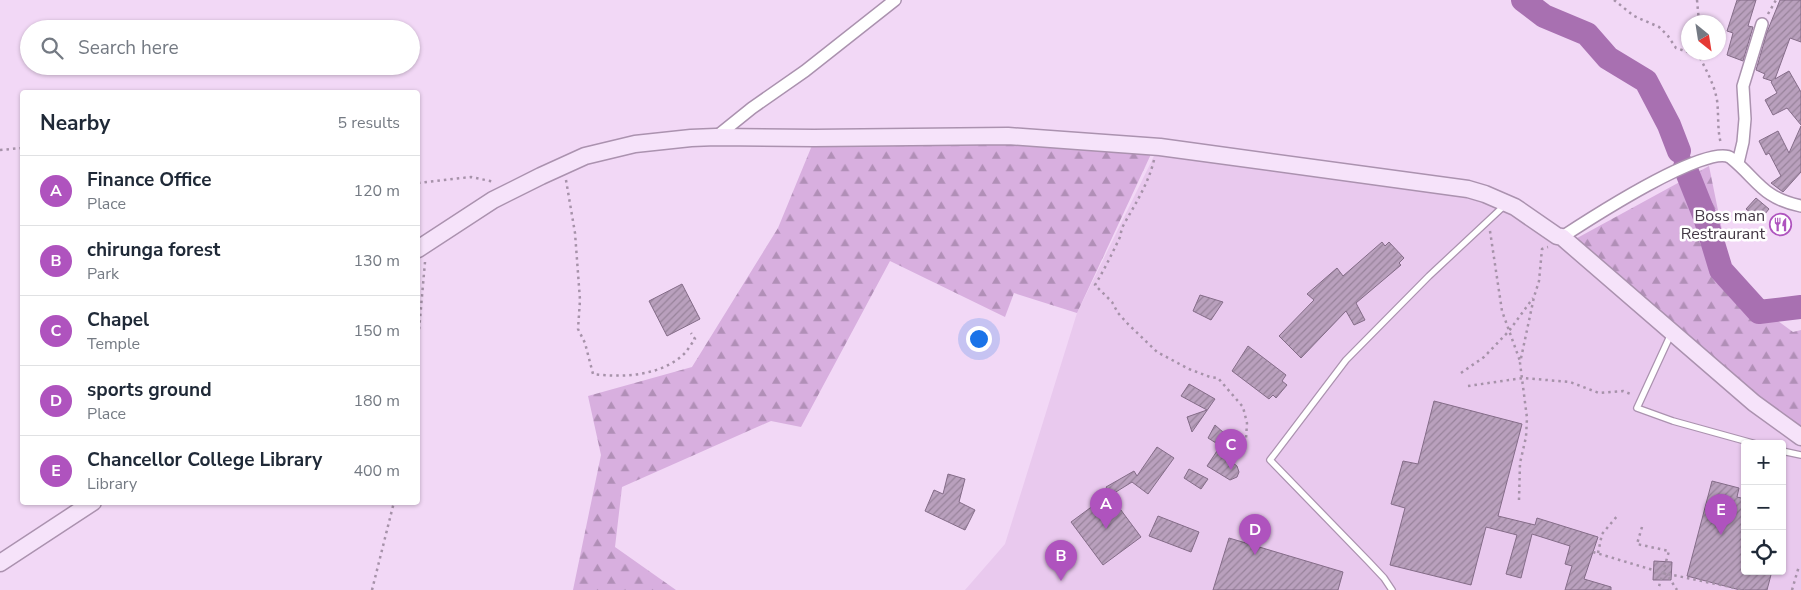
<!DOCTYPE html>
<meta charset="utf-8">
<style>
body{margin:0;font-family:"Nunito Sans",sans-serif;background:#f6f6f7;color:#1f2937}
.controls{position:absolute;right:15px;bottom:15px;display:grid;overflow:hidden;border-radius:5px;box-shadow:0 1px 4px #0004}
.controls button{width:45px;height:45px;display:grid;place-items:center;padding:0;border:0;border-bottom:1px solid #e0e1e3;background:#fff;color:#1f2937;font:25px sans-serif}
.compass{position:absolute;left:1681px;top:15px;width:45px;height:45px;border-radius:50%;background:#fff;box-shadow:0 1px 4px #0004;rotate:150deg}
.you{position:absolute;left:978px;top:338px;width:18px;height:18px;margin:-12px;border:4px solid #fff;border-radius:50%;background:#1a73e8;box-shadow:0 0 0 8px #1a73e833}
.badge{display:grid;place-items:center;width:32px;height:32px;border-radius:50%;background:#af53be;color:#fff;font-size:16px;font-weight:700}
.pin{position:absolute;translate:-50% -41px;filter:drop-shadow(0 1px 2px #0008)}
.pin::after{content:'';position:absolute;top:26px;width:18px;height:15px;background:inherit;clip-path:polygon(0 0,100% 0,50% 100%)}
.list{margin:0;padding:0;list-style:none}
h2{display:flex;justify-content:space-between;align-items:center;height:65px;margin:0;padding:0 20px;font-size:21px}
h2 small{font-size:16px;font-weight:400;color:#747a83}
.list li{display:grid;grid-template-columns:32px 1fr auto;gap:15px;align-items:center;box-sizing:border-box;height:70px;padding:0 20px;border-top:1px solid #e0e1e3}
.list b{display:block;font-size:19px;white-space:nowrap}
.list p{margin:0;font-size:16px;white-space:nowrap;color:#747a83}
.list em{font-size:16px;font-style:normal;color:#747a83}
.icon{flex:none;width:28px;height:28px;fill:none;stroke:currentColor;stroke-width:2;stroke-linecap:round;stroke-linejoin:round}
.map{position:relative;flex:none;width:1801px;height:590px;overflow:hidden}
.search{position:absolute;background:#fff;box-shadow:0 1px 4px #0004;left:20px;top:20px;width:400px;height:55px;display:flex;align-items:center;gap:12px;box-sizing:border-box;padding:0 18px;border-radius:28px;color:#747a83;font-size:19px}
.panel{position:absolute;background:#fff;box-shadow:0 1px 4px #0004;left:20px;top:90px;width:400px;height:415px;border-radius:5px}
.map>svg:first-child{display:block}
</style>
<div class="map">
<svg width="1801" height="590" viewBox="0 0 1801 590">
<defs>
<pattern id="forest-firs" width="22" height="20" patternUnits="userSpaceOnUse" patternTransform="scale(1.25)"><rect width="22" height="20" fill="#d8afdf"/><path d="M5 1l3.5 6h-7zM16 11l3.5 6h-7z" fill="#b18fb7"/></pattern>
<pattern id="building-hatch" width="6" height="6" patternUnits="userSpaceOnUse" patternTransform="scale(1.25)"><rect width="6" height="6" fill="#b9a0bd"/><path d="M-1 1l2-2M0 6l6-6M5 7l2-2" fill="none" stroke="#98839b"/></pattern>
</defs>
<rect width="100%" height="100%" fill="#f2d8f6"/>
<path fill="#e9c9ee" fill-rule="evenodd" d="M 1156,152 L 1455,183 L 1557,236 L 1801,437 L 1801,590 L 965,590 L 1005,544 L 1077,313 ZM 1745,444 L 1782,444 L 1782,571 L 1745,571 Z"/>
<path fill="url(#forest-firs)" d="M 1026,139 L 1152,152 L 1077,313 L 1014,293 L 1005,317 L 890,261 L 801,427 L 771,421 L 622,487 L 615,547 L 676,590 L 573,590 L 601,455 L 588,396 L 692,367 L 778,228 L 813,143 Z
M 1709,166 L 1734,289 L 1793,332 L 1801,330 L 1801,438 L 1568,243 Z"/>
<g fill="none" stroke-linecap="round" stroke-linejoin="round">
<path stroke="#a870b1" stroke-width="24" d="M 1523,0 L 1544,16 L 1587,34 L 1608,58 L 1646,81 L 1669,125 L 1679,151
M 1685,167 L 1705,217 L 1721,270 L 1759,312 L 1801,307"/>
</g>
<path fill="url(#building-hatch)" stroke="#846c88" d="M 1737,0 L 1756,0 L 1748,26 L 1753,27 L 1743,61 L 1727,55 L 1733,33 L 1727,31 Z
M 1780,0 L 1801,0 L 1801,42 L 1790,38 L 1775,79 L 1789,71 L 1801,92 L 1801,125 L 1787,108 L 1773,115 L 1765,100 L 1777,93 L 1771,82 L 1772,81 L 1763,78 L 1765,74 L 1756,70 L 1767,32 Z
M 1801,126 L 1801,172 L 1783,192 L 1771,183 L 1781,176 L 1769,153 L 1766,155 L 1759,141 L 1778,131 L 1789,153 Z
M 1756,198 L 1769,209 L 1760,220 L 1746,209 Z
M 1382,242 L 1385,246 L 1389,242 L 1404,258 L 1399,263 L 1401,265 L 1356,303 L 1365,320 L 1354,325 L 1346,311 L 1301,358 L 1279,336 L 1314,300 L 1307,294 L 1337,268 L 1343,276 Z
M 682,284 L 700,319 L 667,336 L 649,301 Z
M 1200,295 L 1223,302 L 1211,320 L 1193,311 Z
M 1248,346 L 1286,375 L 1282,381 L 1287,385 L 1276,398 L 1273,395 L 1269,399 L 1232,371 Z
M 1189,384 L 1215,399 L 1192,432 L 1187,417 L 1207,410 L 1181,396 Z
M 1434,401 L 1522,424 L 1498,516 L 1535,525 L 1537,518 L 1598,537 L 1584,579 L 1611,587 L 1611,590 L 1565,590 L 1572,566 L 1565,564 L 1570,546 L 1532,534 L 1521,578 L 1506,574 L 1517,535 L 1486,527 L 1471,585 L 1390,565 L 1405,508 L 1391,504 L 1403,461 L 1418,464 Z
M 1215,425 L 1224,433 L 1216,443 L 1208,438 Z
M 1157,447 L 1174,458 L 1148,494 L 1132,482 L 1111,495 L 1106,487 L 1134,471 L 1137,476 Z
M 1217,451 L 1237,466 L 1239,472 L 1237,477 L 1230,480 L 1207,466 Z
M 1189,469 L 1208,479 L 1201,489 L 1184,478 Z
M 948,474 L 965,479 L 959,502 L 975,510 L 965,530 L 925,511 L 934,490 L 943,494 Z
M 1712,481 L 1739,488 L 1737,497 L 1745,499 L 1745,571 L 1772,571 L 1767,590 L 1740,590 L 1687,576 Z
M 1109,494 L 1141,537 L 1103,565 L 1071,522 Z
M 1158,516 L 1199,532 L 1191,552 L 1149,536 Z
M 1229,538 L 1343,572 L 1338,590 L 1213,590 Z
M 1654,561 L 1672,562 L 1671,580 L 1653,580 Z"/>
<g fill="none" stroke-linecap="round" stroke-linejoin="round">
<defs>
<path id="lane" d="M 1671,334 L 1637,408 L 1673,421 L 1756,444
M 1782,451 L 1801,455
M 1392,590 L 1384,578 L 1369,562 L 1270,460 L 1346,360 L 1429,276 L 1505,205"/>
<path id="street" d="M 716,137 L 752,108 L 805,71 L 895,0
M 1738,163 L 1743,142 L 1745,119 L 1743,86 L 1762,24
M 1562,237 C 1585,222 1709,141 1731,158 C 1758,180 1762,198 1801,206"/>
<path id="secondary" d="M 418,249 L 493,200 L 541,176 L 585,156 L 635,144 L 691,138 L 716,137 L 814,138 L 1008,136 L 1160,147 L 1468,189 L 1485,194 L 1515,207 L 1557,236 L 1562,237 L 1754,403 L 1801,437
M 0,563 L 93,502"/>
</defs>
<use href="#lane" stroke="#ab92af" stroke-width="8"/>
<use href="#street" stroke="#ab92af" stroke-width="14"/>
<use href="#secondary" stroke="#ab92af" stroke-width="19"/>
<path stroke="#a692a9" stroke-width="2.5" stroke-dasharray="2.5 4" stroke-linecap="butt" d="M 1614,0 L 1634,16 L 1659,27 L 1668,36 L 1676,48 L 1688,52
M 1697,0 L 1699,22
M 1768,14 L 1776,0
M 1697,52 C 1705,68 1714,83 1717,100 C 1719,116 1717,129 1721,144
M 0,150 L 22,148
M 1154,160 C 1148,185 1135,204 1123,226 C 1121,230 1121,234 1120,237 C 1112,254 1104,270 1095,285 L 1112,302 L 1118,313 L 1128,324 L 1157,352 L 1189,369 L 1210,377 L 1218,378 L 1243,407 L 1247,423 L 1246,439
M 566,180 L 575,233 L 580,300 L 578,329 L 585,343 L 593,374 C 623,378 663,376 686,352 C 689,348 692,343 695,339 L 691,333
M 418,183 L 471,177 L 495,182
M 1490,231 L 1502,311 L 1520,361
M 418,342 L 425,262
M 1461,373 L 1484,357 L 1509,331 L 1533,298
M 1468,386 L 1523,378 L 1570,382 L 1599,393 L 1623,391 L 1633,395
M 1519,500 L 1520,463 L 1526,437 L 1527,418 L 1520,363 L 1534,297 L 1539,281 L 1542,249 L 1548,247
M 1642,527 L 1637,544 L 1669,551 L 1658,590
M 1593,552 L 1663,573 L 1745,590
M 1598,553 L 1602,534 L 1618,515
M 1664,573 L 1668,576 L 1677,590
M 372,590 L 394,502
M 1792,590 L 1799,566"/>
<use href="#lane" stroke="#fff" stroke-width="5.5"/>
<use href="#street" stroke="#fff" stroke-width="11"/>
<use href="#secondary" stroke="#f6e3fa" stroke-width="16"/>
</g>
<defs>
<symbol id="restaurant-ring" viewBox="-11 -11 22 22"><circle r="9.5" fill="#fff" stroke="#af53be" stroke-width="1.5"/><path d="M-5-6h1v4h1v-4h1v4h1v-4h1v5L-1.5 .5V6h-2V.5L-5-1ZM5-6V6H3V1.5H1.5Q1.5-4 5-6Z" fill="#af53be"/></symbol>
</defs>
<g fill-rule="evenodd">
<use href="#restaurant-ring" x="1768" y="212" width="25" height="25"/>
</g>
<g text-anchor="middle" dominant-baseline="central" stroke-width="5" stroke-linejoin="round" paint-order="stroke">
<g font-size="16" fill="#433845" stroke="#fff" text-anchor="end">
<text x="1765" y="216">Boss man<tspan x="1765" dy="18">Restraurant</tspan></text>
</g>
</g>
</svg>
<div class="controls">
<button>+</button>
<button>−</button>
<button><svg class="icon" aria-label="locate" viewBox="0 0 24 24"><circle cx="12" cy="12" r="6"/><path d="M12 2v4M12 18v4M2 12h4M18 12h4"/></svg></button>
</div>
<svg class="compass" viewBox="-18 -18 36 36"><path d="M0-13l5 13h-10z" fill="#e53935"/><path d="M0 13l5-13h-10z" fill="#747a83"/></svg>
<div class="you"></div>
<div class="pin badge" style="left:1106px;top:529px">A</div>
<div class="pin badge" style="left:1061px;top:581px">B</div>
<div class="pin badge" style="left:1231px;top:470px">C</div>
<div class="pin badge" style="left:1255px;top:555px">D</div>
<div class="pin badge" style="left:1721px;top:535px">E</div>
<div class="search"><svg class="icon" aria-label="search" viewBox="0 0 24 24"><circle cx="10" cy="10" r="6"/><path d="M15 15l6 6"/></svg>Search here</div>
<section class="panel">
<h2>Nearby<small>5 results</small></h2>
<ul class="list">
<li><span class="badge">A</span><div><b>Finance Office</b><p>Place</p></div><em>120 m</em></li>
<li><span class="badge">B</span><div><b>chirunga forest</b><p>Park</p></div><em>130 m</em></li>
<li><span class="badge">C</span><div><b>Chapel</b><p>Temple</p></div><em>150 m</em></li>
<li><span class="badge">D</span><div><b>sports ground</b><p>Place</p></div><em>180 m</em></li>
<li><span class="badge">E</span><div><b>Chancellor College Library</b><p>Library</p></div><em>400 m</em></li>
</ul>
</section>
</div>
